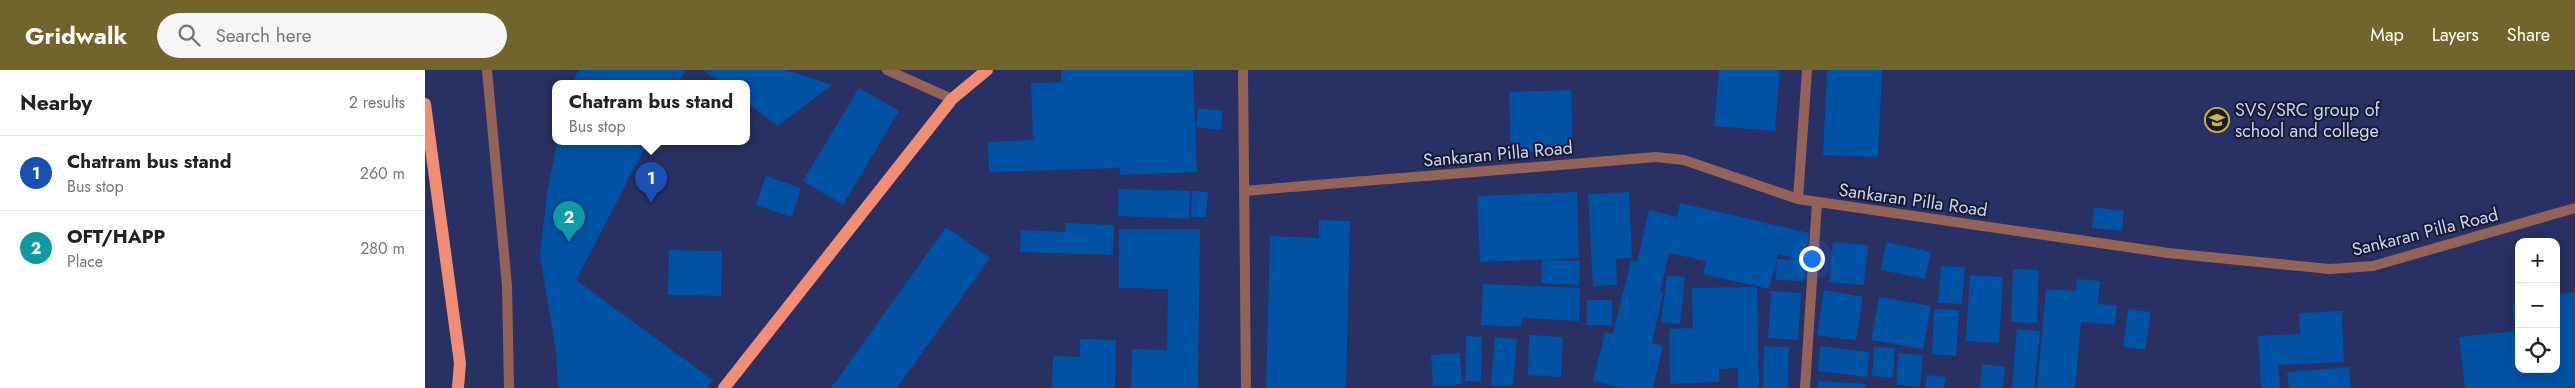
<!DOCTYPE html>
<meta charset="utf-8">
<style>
body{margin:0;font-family:Jost,sans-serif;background:#f6f6f6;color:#222}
.controls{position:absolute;right:15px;bottom:15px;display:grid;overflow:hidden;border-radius:10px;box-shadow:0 2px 12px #0003}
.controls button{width:45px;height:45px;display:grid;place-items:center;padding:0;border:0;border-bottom:1px solid #e0e0e0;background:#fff;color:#222;font:25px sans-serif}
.you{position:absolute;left:1386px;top:188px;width:18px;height:18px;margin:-12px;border:4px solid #fff;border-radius:50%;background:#1a73e8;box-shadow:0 0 0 8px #1a73e833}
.badge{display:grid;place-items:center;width:32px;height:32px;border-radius:50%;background:#72652b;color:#fff;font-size:16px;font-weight:700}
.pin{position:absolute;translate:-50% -41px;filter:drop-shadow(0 1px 2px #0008)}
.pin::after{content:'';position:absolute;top:26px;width:18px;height:15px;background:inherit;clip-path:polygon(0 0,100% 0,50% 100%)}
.popup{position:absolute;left:127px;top:10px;width:198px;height:65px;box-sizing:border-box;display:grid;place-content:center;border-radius:10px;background:#fff;filter:drop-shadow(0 1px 4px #0005);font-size:16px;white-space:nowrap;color:#767676}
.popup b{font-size:19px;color:#222}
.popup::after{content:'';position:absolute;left:50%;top:100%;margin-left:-10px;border:10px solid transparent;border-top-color:#fff}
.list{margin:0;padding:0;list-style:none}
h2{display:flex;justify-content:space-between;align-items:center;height:65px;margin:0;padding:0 20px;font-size:21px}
h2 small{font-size:16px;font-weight:400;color:#767676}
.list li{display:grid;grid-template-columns:32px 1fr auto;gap:15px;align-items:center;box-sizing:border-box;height:75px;padding:0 20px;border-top:1px solid #e0e0e0}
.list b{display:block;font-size:19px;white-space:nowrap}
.list p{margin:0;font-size:16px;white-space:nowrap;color:#767676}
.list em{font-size:16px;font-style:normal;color:#767676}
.icon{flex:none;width:28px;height:28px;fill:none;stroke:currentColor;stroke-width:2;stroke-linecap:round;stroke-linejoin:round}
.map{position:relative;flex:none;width:2150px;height:318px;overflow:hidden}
header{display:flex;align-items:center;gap:30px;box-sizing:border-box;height:70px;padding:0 25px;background:#72652b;color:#fff}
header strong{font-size:24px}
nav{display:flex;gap:28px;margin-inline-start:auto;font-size:18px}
.search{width:350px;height:45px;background:#f6f6f6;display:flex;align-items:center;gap:12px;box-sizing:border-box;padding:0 18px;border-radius:28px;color:#767676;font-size:19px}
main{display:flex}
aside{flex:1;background:#fff}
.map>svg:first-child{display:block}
</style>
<header>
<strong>Gridwalk</strong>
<div class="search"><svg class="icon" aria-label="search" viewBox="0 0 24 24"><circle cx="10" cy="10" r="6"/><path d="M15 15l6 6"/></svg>Search here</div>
<nav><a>Map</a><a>Layers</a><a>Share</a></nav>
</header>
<main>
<aside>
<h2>Nearby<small>2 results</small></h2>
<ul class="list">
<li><span class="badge" style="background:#1a4fb4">1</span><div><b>Chatram bus stand</b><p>Bus stop</p></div><em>260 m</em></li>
<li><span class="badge" style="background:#0f9aa8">2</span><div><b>OFT/HAPP</b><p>Place</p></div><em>280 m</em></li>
</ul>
</aside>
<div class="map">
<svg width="2150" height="318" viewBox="0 0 2150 318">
<rect width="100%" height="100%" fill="#293063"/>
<path fill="#0052a4" d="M 153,0 L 260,0 L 253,14 L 148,14 Z
M 278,0 L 362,0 L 407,15 L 353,56 L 321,32 L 321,14 L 297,14 Z
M 636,0 L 768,0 L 772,102 L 695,105 L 695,98 L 564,102 L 563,72 L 608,70 L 606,13 L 636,12 Z
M 1294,0 L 1355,0 L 1350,61 L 1289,56 Z
M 1402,0 L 1457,0 L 1453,87 L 1398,85 Z
M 434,18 L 474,41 L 418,135 L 378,111 Z
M 1146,20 L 1148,80 L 1086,82 L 1084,22 Z
M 773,38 L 798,41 L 796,60 L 771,57 Z
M 132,72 L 223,72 L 151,210 L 288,310 L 281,318 L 133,318 L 131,281 L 115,185 L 122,123 Z
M 341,106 L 376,118 L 367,147 L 331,135 Z
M 694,119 L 765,121 L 764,149 L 693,146 Z
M 767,121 L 783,122 L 781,147 L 766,147 Z
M 1152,122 L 1154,188 L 1055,192 L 1052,126 Z
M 1204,122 L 1207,188 L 1191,189 L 1192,215 L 1168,216 L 1163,124 Z
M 1255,133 L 1384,163 L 1377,190 L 1353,184 L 1344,219 L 1278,204 L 1281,191 L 1244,183 L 1235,222 L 1238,223 L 1227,273 L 1238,276 L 1228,318 L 1198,318 L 1168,311 L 1180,262 L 1188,264 L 1206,190 L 1212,192 L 1224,140 L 1252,147 Z
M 1669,137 L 1699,141 L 1697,161 L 1667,158 Z
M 894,150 L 925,151 L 921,318 L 841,318 L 845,166 L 894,168 Z
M 641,153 L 689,155 L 688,185 L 595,182 L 596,160 L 640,162 Z
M 521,157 L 565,188 L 472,318 L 406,318 Z
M 694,159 L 775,159 L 773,318 L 706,318 L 707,279 L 742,280 L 743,219 L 694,218 Z
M 1408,172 L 1443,175 L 1439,215 L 1404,212 Z
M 1461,172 L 1506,182 L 1500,209 L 1456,200 Z
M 244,180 L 297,181 L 296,226 L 243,225 Z
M 1352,189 L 1380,190 L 1379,211 L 1351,210 Z
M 1117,190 L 1155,191 L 1154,215 L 1116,213 Z
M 1516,196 L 1540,197 L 1537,234 L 1513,233 Z
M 1588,199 L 1614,200 L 1612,253 L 1586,252 Z
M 1242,205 L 1260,207 L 1255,254 L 1236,252 Z
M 1545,205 L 1578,207 L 1574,273 L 1541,271 Z
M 1652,209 L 1675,211 L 1673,234 L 1692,235 L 1690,255 L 1656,252 L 1650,318 L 1612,318 L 1621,219 L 1651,221 Z
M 1058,214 L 1155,218 L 1154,251 L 1097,248 L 1096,257 L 1056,255 Z
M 1332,217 L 1334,318 L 1313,318 L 1313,298 L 1294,299 L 1294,312 L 1245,314 L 1244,259 L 1268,258 L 1267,218 Z
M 1399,220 L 1438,227 L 1431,271 L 1392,265 Z
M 1346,221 L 1376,223 L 1373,270 L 1343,268 Z
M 2150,222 L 2150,318 L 2040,318 L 2034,267 L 2091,261 L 2088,235 L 2094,234 L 2094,299 L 2131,299 L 2131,225 Z
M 1454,227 L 1506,236 L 1498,279 L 1446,270 Z
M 1162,230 L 1187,230 L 1187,255 L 1162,255 Z
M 1509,239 L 1534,240 L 1531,286 L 1507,284 Z
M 1703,239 L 1726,242 L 1720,280 L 1698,277 Z
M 1917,241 L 1919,292 L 1853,295 L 1855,318 L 1836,318 L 1833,266 L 1875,264 L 1874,243 Z
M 1592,259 L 1615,261 L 1609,318 L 1587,318 Z
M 1104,265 L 1138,267 L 1136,307 L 1103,305 Z
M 1041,266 L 1057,267 L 1056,312 L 1040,311 Z
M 1070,267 L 1092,269 L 1088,316 L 1066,315 Z
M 655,269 L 691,270 L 690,318 L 627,318 L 628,286 L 655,287 Z
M 1339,276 L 1364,277 L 1363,318 L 1338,318 Z
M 1395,276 L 1444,282 L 1442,307 L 1393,301 Z
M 1449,277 L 1470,278 L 1468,308 L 1447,306 Z
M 1035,283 L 1037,314 L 1008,316 L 1006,285 Z
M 1474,283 L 1498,285 L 1495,317 L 1471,315 Z
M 1557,294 L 1580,297 L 1578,318 L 1555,318 Z
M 1924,297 L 1926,318 L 1864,318 L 1862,302 Z
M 1502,305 L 1521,307 L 1519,318 L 1500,318 Z
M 1393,311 L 1441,314 L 1440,318 L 1392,318 Z"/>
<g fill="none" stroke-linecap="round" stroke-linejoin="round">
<path stroke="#946357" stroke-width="10" d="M 62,0 L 82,216 L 84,318
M 462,0 L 527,29"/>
<path stroke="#946357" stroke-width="10" d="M 819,121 L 1231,87 L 1259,90 L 1373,129 L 1743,183 L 1905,199 L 1948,196 L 2150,138
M 1373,129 L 1382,0
M 1380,318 L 1392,132"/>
<path stroke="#946357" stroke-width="10" d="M 818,0 L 821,318"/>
<path stroke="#f08d74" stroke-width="12" d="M 0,34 L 35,293 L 33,318
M 299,318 L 527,29 L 562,0"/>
</g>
<defs>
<symbol id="university-ring" viewBox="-11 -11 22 22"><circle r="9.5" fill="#171b32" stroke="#d4b635" stroke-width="1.5"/><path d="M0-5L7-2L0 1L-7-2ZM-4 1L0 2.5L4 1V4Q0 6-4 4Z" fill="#d4b635"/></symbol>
</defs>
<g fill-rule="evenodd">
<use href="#university-ring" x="1778" y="36" width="28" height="28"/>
</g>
<g text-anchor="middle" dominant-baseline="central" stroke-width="4" stroke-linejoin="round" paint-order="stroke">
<g font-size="18" fill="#cdd4f4" stroke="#171b32" text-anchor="start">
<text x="1810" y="40">SVS/SRC group of<tspan x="1810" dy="21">school and college</tspan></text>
</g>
<g font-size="18" fill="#cdd4f4" stroke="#171b32">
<text transform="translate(1073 84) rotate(-5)">Sankaran Pilla Road</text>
<text transform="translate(1488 130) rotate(8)">Sankaran Pilla Road</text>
<text transform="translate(2000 162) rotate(-14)">Sankaran Pilla Road</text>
</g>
</g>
</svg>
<div class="controls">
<button>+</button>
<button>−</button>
<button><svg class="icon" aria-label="locate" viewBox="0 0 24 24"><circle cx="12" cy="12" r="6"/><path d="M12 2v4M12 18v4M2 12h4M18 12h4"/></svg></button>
</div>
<div class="you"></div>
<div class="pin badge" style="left:226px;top:133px;background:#1a4fb4">1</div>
<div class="popup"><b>Chatram bus stand</b>Bus stop</div>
<div class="pin badge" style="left:144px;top:172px;background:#0f9aa8">2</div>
</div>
</main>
